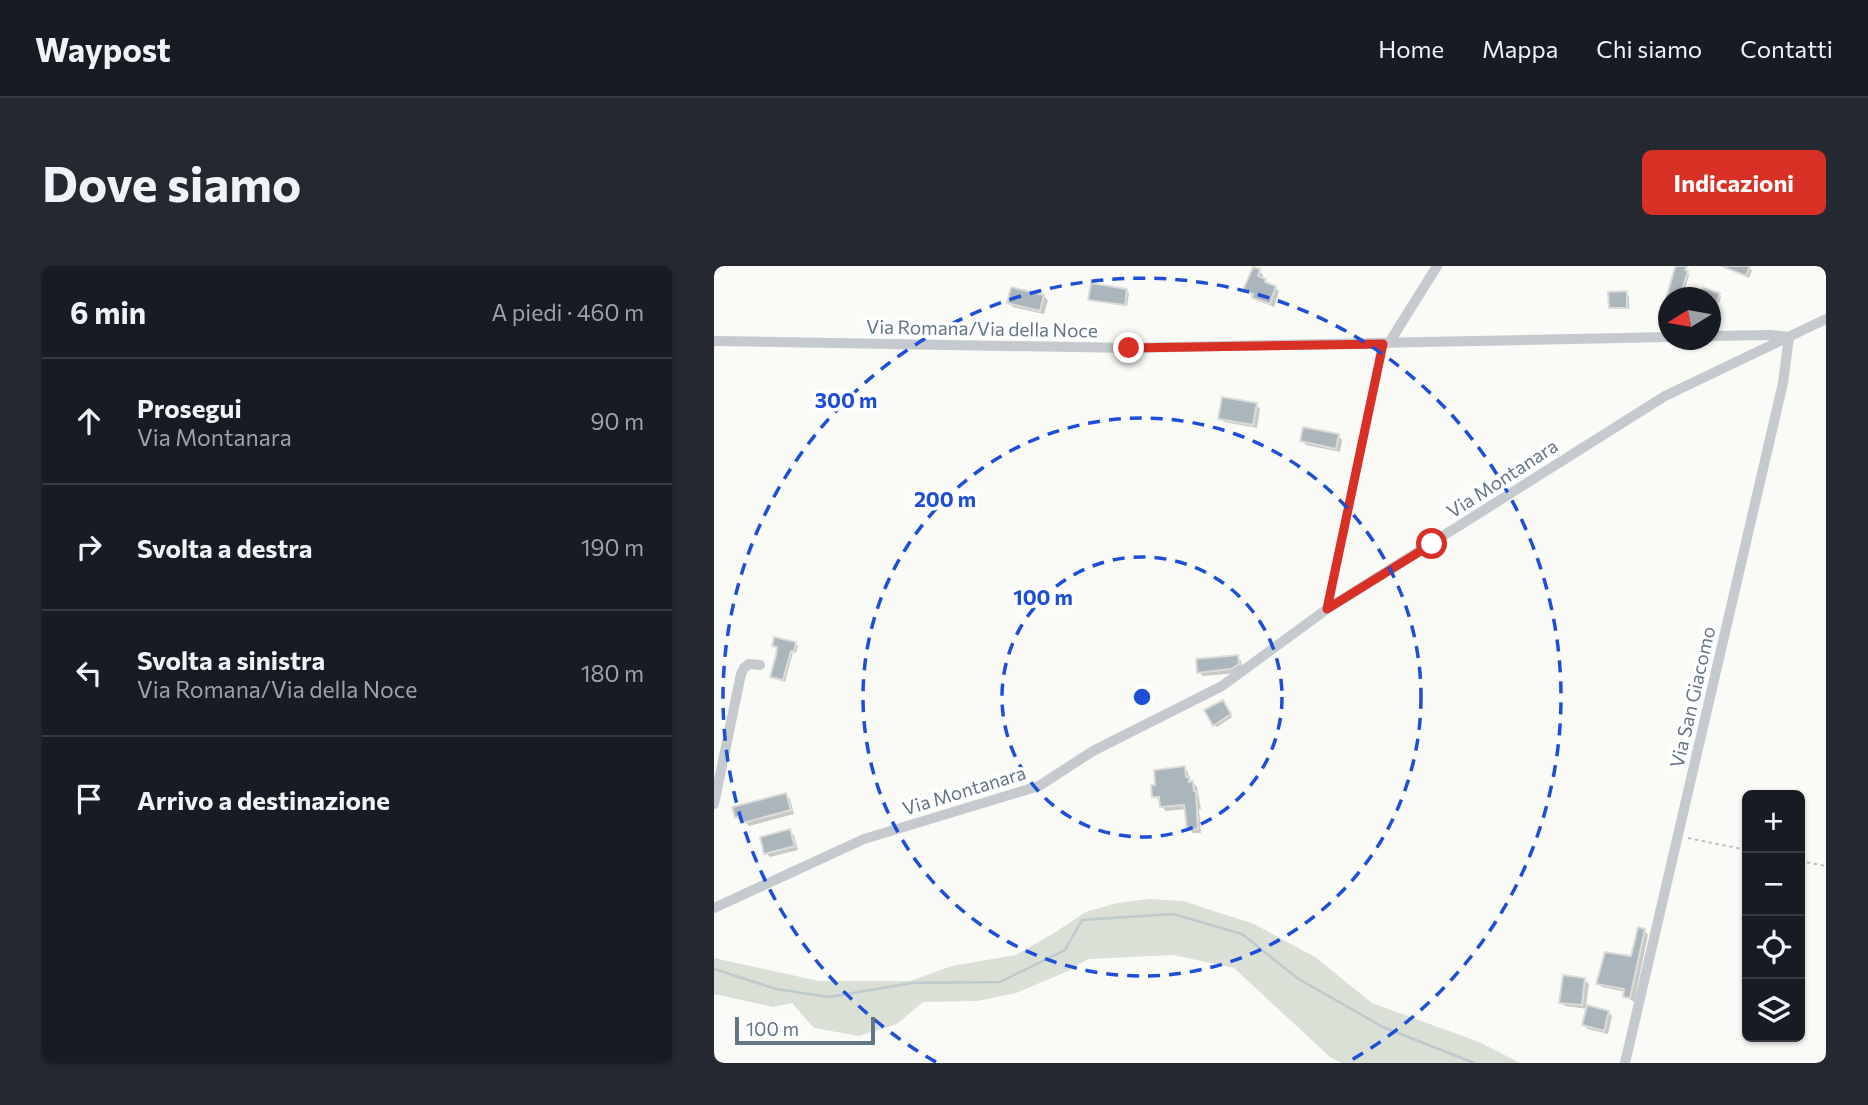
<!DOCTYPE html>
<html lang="it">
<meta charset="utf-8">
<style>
body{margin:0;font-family:Commissioner,sans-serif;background:#242831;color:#f1f3f6}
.controls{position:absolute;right:21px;bottom:21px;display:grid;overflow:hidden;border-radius:10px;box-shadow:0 2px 5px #0004}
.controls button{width:63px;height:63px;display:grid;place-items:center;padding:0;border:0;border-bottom:2px solid #363941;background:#171b24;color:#f1f3f6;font:35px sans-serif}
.compass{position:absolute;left:944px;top:21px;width:63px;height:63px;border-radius:50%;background:#171b24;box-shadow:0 2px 5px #0004;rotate:259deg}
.scale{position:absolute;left:21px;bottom:18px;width:140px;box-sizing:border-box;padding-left:7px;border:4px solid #627685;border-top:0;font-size:19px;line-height:24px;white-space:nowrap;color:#627685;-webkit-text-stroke:5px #fff;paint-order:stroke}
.stop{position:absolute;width:21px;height:21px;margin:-16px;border:5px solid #d93025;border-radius:50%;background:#fff}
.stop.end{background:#d93025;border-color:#fff;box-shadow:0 2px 7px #0008}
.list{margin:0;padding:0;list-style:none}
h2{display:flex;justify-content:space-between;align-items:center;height:91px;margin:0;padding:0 28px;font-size:30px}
h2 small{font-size:23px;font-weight:400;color:#9ea1a6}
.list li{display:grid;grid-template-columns:46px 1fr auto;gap:21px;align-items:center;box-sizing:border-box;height:126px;padding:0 28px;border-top:2px solid #363941}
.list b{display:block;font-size:26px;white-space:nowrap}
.list p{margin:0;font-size:23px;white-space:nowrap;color:#9ea1a6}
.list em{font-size:23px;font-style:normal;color:#9ea1a6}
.icon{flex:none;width:38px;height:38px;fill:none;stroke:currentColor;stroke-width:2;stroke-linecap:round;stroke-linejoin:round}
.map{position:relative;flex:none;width:1112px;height:797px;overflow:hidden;border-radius:10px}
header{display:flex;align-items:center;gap:42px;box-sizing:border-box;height:98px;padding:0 35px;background:#171b24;border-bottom:2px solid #363941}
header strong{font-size:33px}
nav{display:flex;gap:38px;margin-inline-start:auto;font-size:24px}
.intro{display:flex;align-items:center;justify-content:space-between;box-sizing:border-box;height:168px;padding:0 42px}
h1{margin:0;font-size:49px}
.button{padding:18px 32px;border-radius:10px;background:#d93025;color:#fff;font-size:24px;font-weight:700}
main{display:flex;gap:42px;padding:0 42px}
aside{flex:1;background:#171b24;border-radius:10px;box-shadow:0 2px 5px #0004}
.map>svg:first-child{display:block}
</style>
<header>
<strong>Waypost</strong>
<nav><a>Home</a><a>Mappa</a><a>Chi siamo</a><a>Contatti</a></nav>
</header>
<div class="intro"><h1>Dove siamo</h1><a class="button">Indicazioni</a></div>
<main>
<aside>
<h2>6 min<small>A piedi · 460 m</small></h2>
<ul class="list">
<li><svg class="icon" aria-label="ahead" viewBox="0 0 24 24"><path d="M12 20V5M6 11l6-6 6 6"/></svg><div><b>Prosegui</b><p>Via Montanara</p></div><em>90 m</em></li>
<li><svg class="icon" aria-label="right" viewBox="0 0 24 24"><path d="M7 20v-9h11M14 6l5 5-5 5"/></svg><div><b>Svolta a destra</b></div><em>190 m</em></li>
<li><svg class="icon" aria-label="left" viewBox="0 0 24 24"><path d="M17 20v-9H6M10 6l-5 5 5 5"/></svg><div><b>Svolta a sinistra</b><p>Via Romana/Via della Noce</p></div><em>180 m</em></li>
<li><svg class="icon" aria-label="arrive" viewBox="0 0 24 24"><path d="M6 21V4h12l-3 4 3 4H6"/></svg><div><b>Arrivo a destinazione</b></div></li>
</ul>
</aside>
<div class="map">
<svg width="1112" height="797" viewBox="0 0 1112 797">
<rect width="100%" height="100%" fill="#fafaf7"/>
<path fill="#dae0d6" d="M 436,633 L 469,635 L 540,658 L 601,691 L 658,737 L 765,776 L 806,797 L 628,797 L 616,791 L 520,702 L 459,689 L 374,693 L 354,705 L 302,727 L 263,735 L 209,736 L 183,758 L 145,770 L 100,762 L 78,737 L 59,741 L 0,728 L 0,692 L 105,715 L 196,715 L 238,700 L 302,689 L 340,667 L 372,646 L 403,637 Z"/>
<path fill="#0003" d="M 1024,0 L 1031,0 L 1038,4 L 1035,12 L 1022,5 Z
M 971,2 L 975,9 L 970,26 L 954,32 L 953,41 L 951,39 L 962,4 Z
M 545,5 L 549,9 L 548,13 L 565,25 L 560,41 L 544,35 L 531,24 Z
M 412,25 L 415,27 L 413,40 L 378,35 L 376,33 Z
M 912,27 L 915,30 L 915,43 L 899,43 L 896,41 Z
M 1005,29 L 1007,31 L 1005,37 L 996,34 L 996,32 Z
M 329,30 L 334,34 L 330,48 L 299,41 L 295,37 Z
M 542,139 L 546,143 L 543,162 L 510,156 L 506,152 Z
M 624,170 L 628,174 L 626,186 L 592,179 L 588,175 Z
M 81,378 L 84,380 L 82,387 L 79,386 L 71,416 L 61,413 L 58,410 L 64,382 L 60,379 Z
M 523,391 L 527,395 L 528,402 L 522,407 L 489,410 L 485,406 Z
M 511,438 L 518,451 L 503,461 L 500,459 Z
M 470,502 L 474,506 L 475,513 L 483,521 L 487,543 L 485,543 L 487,567 L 479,567 L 475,563 L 472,543 L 452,545 L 448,541 L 447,534 L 440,531 Z
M 72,529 L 76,533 L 80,548 L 35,560 L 30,554 L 26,555 L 23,551 Z
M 75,565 L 80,569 L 84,584 L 56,591 L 52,587 Z
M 930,664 L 934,669 L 920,736 L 911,730 L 912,726 L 888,721 L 884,717 L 919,692 Z
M 870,714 L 875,718 L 872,740 L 894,746 L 898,750 L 894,768 L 874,763 L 870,759 L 874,743 L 851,740 L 847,736 Z"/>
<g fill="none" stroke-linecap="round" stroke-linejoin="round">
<path stroke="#bdcace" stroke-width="2.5" d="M 0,703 L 62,723 L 115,731 L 198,717 L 286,716 L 351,684 L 368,654 L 459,648 L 528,668 L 583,712 L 669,761 L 760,797"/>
</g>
<path fill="#abb5bc" stroke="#dcdcd9" stroke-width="2" d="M 964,0 L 973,0 L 971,4 L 974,5 L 968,24 L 987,29 L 989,22 L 1006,27 L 1003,36 L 997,32 L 952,32 L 961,1 Z
M 1007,0 L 1036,0 L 1032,10 Z
M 539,1 L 546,3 L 544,10 L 552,13 L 551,16 L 562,20 L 556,38 L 538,32 L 539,28 L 529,24 Z
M 377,17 L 413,23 L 411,39 L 374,34 Z
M 297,21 L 330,29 L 326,45 L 293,37 Z
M 913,25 L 913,42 L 895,42 L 894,26 Z
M 508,131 L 543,137 L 539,159 L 504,153 Z
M 589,161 L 625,168 L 622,183 L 586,175 Z
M 60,371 L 82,376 L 80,386 L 77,385 L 69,414 L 56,411 L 62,389 L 63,381 L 58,380 Z
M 524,389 L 525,398 L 517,403 L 483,407 L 482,393 Z
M 509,434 L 517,448 L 499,460 L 490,444 Z
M 471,500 L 472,511 L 475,511 L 475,516 L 479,515 L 480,525 L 482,525 L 484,563 L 473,564 L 470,539 L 446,541 L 445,531 L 438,531 L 437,519 L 441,519 L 440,504 Z
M 72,527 L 77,544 L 29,557 L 27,550 L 21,552 L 18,541 Z
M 76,563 L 81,580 L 50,588 L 46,571 Z
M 924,661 L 931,663 L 916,732 L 909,731 L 910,723 L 882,718 L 891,686 L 917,690 Z
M 849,709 L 871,712 L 868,739 L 845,737 Z
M 873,739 L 895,745 L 890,765 L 868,759 Z"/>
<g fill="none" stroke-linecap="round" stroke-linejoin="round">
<path stroke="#bfc2c5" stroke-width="2" stroke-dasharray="3.5 3.5" stroke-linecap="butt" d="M 616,328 L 667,87
M 974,572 L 1033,584
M 1086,595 L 1112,600"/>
<path stroke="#c5cace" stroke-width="10" d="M 996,70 L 1057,69 L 1075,71
M 0,75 L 415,82 L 954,71
M 675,77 L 723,0
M 0,538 L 27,408 L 30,402 L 35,398 L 46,399
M 0,642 L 150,573 L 325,520 L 379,485 L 508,420 L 613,343 L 951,130 L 1112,53
M 911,797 L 1069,117 L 1075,71"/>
</g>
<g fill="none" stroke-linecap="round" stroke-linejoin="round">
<path stroke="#d93025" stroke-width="9" d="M 415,82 L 669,78 L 613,343 L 718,278"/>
</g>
<g fill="none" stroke="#1d4ed8" stroke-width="3.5" stroke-dasharray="12 9">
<circle cx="428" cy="431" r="140"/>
<circle cx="428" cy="431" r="279"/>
<path d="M222 796A419 419 0 1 1 634 796"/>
</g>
<g text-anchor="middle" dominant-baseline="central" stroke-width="7" stroke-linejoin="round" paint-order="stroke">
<g font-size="19" fill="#627685" stroke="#fff">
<text transform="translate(268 62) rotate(1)">Via Romana/Via della Noce</text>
<text transform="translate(788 212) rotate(-33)">Via Montanara</text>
<text transform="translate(978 431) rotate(-77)">Via San Giacomo</text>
<text transform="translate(250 524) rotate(-17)">Via Montanara</text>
</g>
</g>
<circle cx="428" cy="431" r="10" fill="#1d4ed8" stroke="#fff" stroke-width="3.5"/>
<g font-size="21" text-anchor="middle" font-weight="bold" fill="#1d4ed8" stroke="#fff" stroke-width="7" stroke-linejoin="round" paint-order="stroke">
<text x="132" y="142">300 m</text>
<text x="231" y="241">200 m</text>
<text x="329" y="339">100 m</text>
</g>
</svg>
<div class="controls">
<button>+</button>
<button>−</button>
<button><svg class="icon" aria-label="locate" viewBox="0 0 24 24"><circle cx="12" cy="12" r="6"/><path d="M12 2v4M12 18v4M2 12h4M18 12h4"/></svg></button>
<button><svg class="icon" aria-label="layers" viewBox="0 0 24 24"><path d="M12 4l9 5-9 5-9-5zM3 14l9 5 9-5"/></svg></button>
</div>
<svg class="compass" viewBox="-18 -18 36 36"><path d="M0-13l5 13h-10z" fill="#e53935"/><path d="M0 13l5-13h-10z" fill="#9ea1a6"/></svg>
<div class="scale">100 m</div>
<div class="stop" style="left:718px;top:278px"></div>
<div class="stop end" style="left:415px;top:82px"></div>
</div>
</main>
